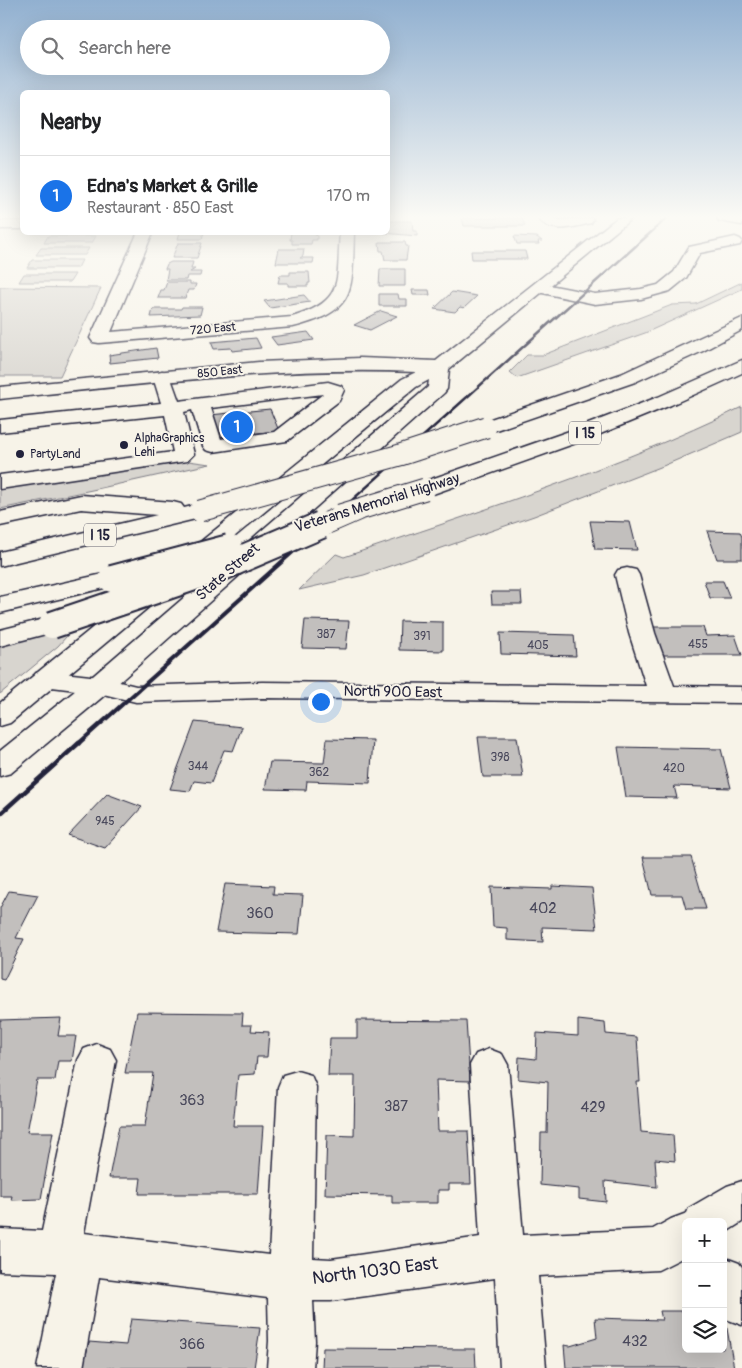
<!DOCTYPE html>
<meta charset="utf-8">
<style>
body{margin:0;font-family:Pangolin,sans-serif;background:#f2f2f2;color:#202124}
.controls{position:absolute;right:15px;bottom:15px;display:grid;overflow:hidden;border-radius:8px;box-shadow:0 5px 20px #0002}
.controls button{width:45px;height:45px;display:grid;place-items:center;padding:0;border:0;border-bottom:1px solid #e0e0e0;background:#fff;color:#202124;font:25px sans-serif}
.you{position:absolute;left:320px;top:701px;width:18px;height:18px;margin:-12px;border:4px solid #fff;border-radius:50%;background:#1a73e8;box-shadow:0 0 0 8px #1a73e833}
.badge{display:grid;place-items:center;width:32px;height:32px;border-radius:50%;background:#1a73e8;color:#fff;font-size:16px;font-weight:700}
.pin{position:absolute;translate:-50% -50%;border:2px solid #fff;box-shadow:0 1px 5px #0006}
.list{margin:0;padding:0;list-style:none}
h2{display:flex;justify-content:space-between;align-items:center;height:65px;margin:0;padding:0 20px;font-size:21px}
h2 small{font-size:16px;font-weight:400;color:#757577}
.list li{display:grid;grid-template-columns:32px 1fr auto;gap:15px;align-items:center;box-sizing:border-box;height:80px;padding:0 20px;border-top:1px solid #e0e0e0}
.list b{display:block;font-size:19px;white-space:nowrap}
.list p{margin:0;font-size:16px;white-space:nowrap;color:#757577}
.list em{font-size:16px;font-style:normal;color:#757577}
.icon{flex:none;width:28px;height:28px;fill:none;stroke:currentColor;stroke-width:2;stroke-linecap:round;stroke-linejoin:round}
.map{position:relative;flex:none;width:742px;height:1368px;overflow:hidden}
.search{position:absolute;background:#fff;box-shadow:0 5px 20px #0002;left:20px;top:20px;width:370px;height:55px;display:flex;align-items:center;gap:12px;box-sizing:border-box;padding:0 18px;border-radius:28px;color:#757577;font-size:19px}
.panel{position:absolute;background:#fff;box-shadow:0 5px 20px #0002;left:20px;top:90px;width:370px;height:145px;border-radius:8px}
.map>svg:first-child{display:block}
</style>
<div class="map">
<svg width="742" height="1368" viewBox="0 0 742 1368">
<rect width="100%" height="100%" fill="#f7f3e8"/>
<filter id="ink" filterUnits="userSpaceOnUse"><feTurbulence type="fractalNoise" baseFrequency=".02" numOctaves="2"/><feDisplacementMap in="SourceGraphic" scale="10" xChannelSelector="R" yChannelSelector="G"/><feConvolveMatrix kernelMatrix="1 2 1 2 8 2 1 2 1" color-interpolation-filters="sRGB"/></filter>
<g filter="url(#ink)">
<path fill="#d8d5cf" stroke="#7d7c85" d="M 48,236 L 96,236 L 92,243 L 44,243 Z
M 41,248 L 89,248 L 85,255 L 36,255 Z
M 32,260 L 82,260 L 78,268 L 27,268 Z
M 24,274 L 75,274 L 70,282 L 19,282 Z
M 742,282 L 742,289 L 645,333 L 517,378 L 510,372 L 527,355 L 543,355 L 672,305 L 696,304 Z
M 0,287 L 101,288 L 60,376 L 0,376 Z
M 742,407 L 742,432 L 663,466 L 534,516 L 364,575 L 299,590 L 336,554 L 344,557 C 478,512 614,469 742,407 Z
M 181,460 L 210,464 L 92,490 L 0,509 L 0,489 L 77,478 L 97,471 Z
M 74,628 L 58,646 L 0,694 L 0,644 Z"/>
<path fill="#c2bfbd" stroke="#22223b" d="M 462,218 L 522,218 L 525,226 L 464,226 Z
M 388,221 L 412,221 L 413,231 L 417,231 L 417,236 L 383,233 L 388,232 Z
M 180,232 L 204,232 L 202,239 L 178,239 Z
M 291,232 L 315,232 L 315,235 L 317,235 L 317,240 L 312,240 L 311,244 L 292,244 L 292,240 L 290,240 Z
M 514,236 L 537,237 L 542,241 L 538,241 L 539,244 L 517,244 Z
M 379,242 L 405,242 L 406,246 L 408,246 L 406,260 L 385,260 L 383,251 L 380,251 Z
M 178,243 L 202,243 L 197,258 L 172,258 Z
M 279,249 L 304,249 L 303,256 L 300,258 L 314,258 L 313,263 L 276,263 Z
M 471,251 L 525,251 L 527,259 L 472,259 Z
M 171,262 L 193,262 L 191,269 L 195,269 L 190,272 L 201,272 L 200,276 L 187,276 L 186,280 L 166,280 L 168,269 L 165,269 L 167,264 Z
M 380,269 L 405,269 L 405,286 L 379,286 Z
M 290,272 L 309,272 L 310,283 L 308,283 L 308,286 L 288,286 L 288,283 L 278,283 L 280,275 L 290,275 Z
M 167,282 L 190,282 L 190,284 L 196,284 L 194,290 L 188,290 L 185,298 L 158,298 L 161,290 L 164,290 Z
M 412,290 L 429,290 L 430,295 L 413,295 Z
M 452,292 L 477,296 L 464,308 L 460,307 L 455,312 L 434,309 Z
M 379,294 L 398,294 L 399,299 L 407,299 L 407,306 L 379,306 Z
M 304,295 L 310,302 L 270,308 L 264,301 Z
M 182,307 L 202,307 L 200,315 L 151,317 L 153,309 L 181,309 Z
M 381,311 L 397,316 L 370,330 L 354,325 Z
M 308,332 L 314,340 L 277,345 L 271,337 Z
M 256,338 L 261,348 L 232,351 L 231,348 L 214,349 L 211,342 Z
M 156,348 L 158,358 L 110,363 L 109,355 Z
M 270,409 L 279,431 L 217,437 L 210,415 Z
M 590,521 L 630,522 L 637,550 L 595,549 Z
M 707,531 L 740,532 L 742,537 L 742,559 L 717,559 Z
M 704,581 L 723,581 L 730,598 L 710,598 Z
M 491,592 L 521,592 L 522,604 L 492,604 Z
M 305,620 L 349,621 L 346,649 L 302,648 Z
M 400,621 L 443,622 L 443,651 L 399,650 Z
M 652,627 L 703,627 L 706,636 L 735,635 L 742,655 L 661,655 Z
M 500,633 L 574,635 L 576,656 L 501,654 Z
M 195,722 L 242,727 L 233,751 L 224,750 L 211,783 L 194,781 L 190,791 L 170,789 Z
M 478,737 L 517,737 L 523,777 L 483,777 Z
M 327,739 L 373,740 L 370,783 L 307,781 L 306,790 L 265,789 L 270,762 L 324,763 Z
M 618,747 L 721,749 L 731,788 L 674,786 L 677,798 L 626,797 Z
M 107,794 L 142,807 L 105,848 L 68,835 Z
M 643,857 L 691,857 L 706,909 L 686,909 L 682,895 L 652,895 Z
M 225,884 L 274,886 L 273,894 L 303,895 L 299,934 L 216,932 Z
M 552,886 L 592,888 L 597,929 L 542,927 L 543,942 L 507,940 L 507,928 L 493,927 L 491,887 L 552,889 Z
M 9,891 L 38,895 L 16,938 L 24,939 L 4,980 L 0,979 L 0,908 Z
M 137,1012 L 243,1013 L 242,1025 L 252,1025 L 251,1031 L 269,1032 L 267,1057 L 257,1057 L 255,1074 L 238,1075 L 233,1126 L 263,1126 L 258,1194 L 139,1194 L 141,1178 L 109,1178 L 119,1126 L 145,1126 L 153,1073 L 125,1073 Z
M 61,1018 L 58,1036 L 76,1036 L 72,1061 L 58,1061 L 55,1080 L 37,1080 L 27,1132 L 53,1132 L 41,1199 L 11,1200 L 12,1196 L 0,1196 L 0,1020 Z
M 357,1020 L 466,1021 L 470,1081 L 436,1080 L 438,1131 L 468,1131 L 471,1184 L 449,1184 L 449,1190 L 438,1190 L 438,1203 L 392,1203 L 392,1195 L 325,1194 L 327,1135 L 354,1136 L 355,1076 L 328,1076 L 330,1038 L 357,1038 Z
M 578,1020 L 605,1023 L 606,1034 L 637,1037 L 640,1082 L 637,1082 L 641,1132 L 673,1135 L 675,1161 L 655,1159 L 657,1187 L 605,1181 L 606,1202 L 579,1199 L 579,1189 L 540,1185 L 541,1133 L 547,1133 L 548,1082 L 518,1079 L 519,1057 L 536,1059 L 537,1033 L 578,1036 Z
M 660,1311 L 686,1311 L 686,1349 L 723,1349 L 723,1322 L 726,1323 L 734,1368 L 566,1368 L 564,1345 L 570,1346 L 597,1338 L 595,1318 L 662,1320 Z
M 131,1319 L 260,1328 L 254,1368 L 83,1368 L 89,1342 L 126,1345 Z
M 323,1348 L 475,1349 L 476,1368 L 322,1368 Z"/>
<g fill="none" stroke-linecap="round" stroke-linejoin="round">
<defs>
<path id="minor" d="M 538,218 L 553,218 L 558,220 L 592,218 L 593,220 L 591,223 C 574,227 550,235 538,218 Z
M 717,218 L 742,218 L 742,225 L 719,221 Z
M 0,221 L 22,221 L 22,229 L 0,229 Z
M 138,232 L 153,232 L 111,332 L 292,317 C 346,301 336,281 340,232 L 354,232 C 352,291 357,311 293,327 L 99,343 L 93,342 L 90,338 Z
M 735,237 L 740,239 L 742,241 L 740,245 L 700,253 L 686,278 L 670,291 L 641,299 L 595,304 L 533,291 L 531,288 L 533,285 L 539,283 L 595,294 L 641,289 L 658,285 L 674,272 L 689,247 Z
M 162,371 L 169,373 L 179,401 L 328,382 L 341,386 L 344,390 L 339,401 L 287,441 L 213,452 L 206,450 L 203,446 L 192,410 L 184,412 L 193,450 L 194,454 L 187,461 L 0,489 L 0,475 L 173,452 L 165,415 L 0,432 L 0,420 L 161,403 L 153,377 L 155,373 ZM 323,394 L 274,432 L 221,439 L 211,408 Z
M 627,568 L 636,570 L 639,575 L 655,633 L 674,686 L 742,687 L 742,703 L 262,698 L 136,702 L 99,693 L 36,685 L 32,679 L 36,673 L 46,671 L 99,677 L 136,686 L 262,682 L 646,686 L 629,633 L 615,575 L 618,570 Z
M 97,1044 L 110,1049 L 116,1060 L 84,1233 L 269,1255 L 278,1087 L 283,1075 L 297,1071 L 311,1075 L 316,1087 L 313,1258 L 331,1259 L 480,1237 L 470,1065 L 476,1054 L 489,1049 L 502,1054 L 508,1065 L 523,1235 L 653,1229 L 671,1219 L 687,1213 L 689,1208 L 727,1186 L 742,1181 L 742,1222 L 723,1234 L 723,1222 L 686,1222 L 686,1256 L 658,1270 L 538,1276 L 546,1368 L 500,1368 L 495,1278 L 331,1301 L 313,1301 L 315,1341 L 313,1368 L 267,1368 L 269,1341 L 268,1298 L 99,1277 L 83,1368 L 37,1368 L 56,1273 L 0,1271 L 0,1229 L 42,1231 L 78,1060 L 84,1049 Z
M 723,1257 L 739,1263 L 742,1267 L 742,1325 L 726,1319 L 723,1315 Z"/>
<path id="major" d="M 617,218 L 632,218 L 449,369 L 447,389 L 444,393 L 106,694 L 11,773 L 0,776 L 0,751 L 86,682 L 428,387 L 429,380 L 416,387 L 200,565 L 192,567 L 184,565 L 180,560 L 184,555 L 402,379 L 416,372 C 277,366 138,385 0,399 L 0,387 L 259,362 L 360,358 L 436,361 Z
M 154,583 L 163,585 L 166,590 L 163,595 L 10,723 L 0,726 L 0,703 L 145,585 Z"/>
<path id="highway" d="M 742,318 L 742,330 L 703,351 L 635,382 L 493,431 L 486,433 L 479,431 L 476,427 L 479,423 L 621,374 Z
M 742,360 L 742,373 L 671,405 L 593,437 L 433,494 L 425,496 L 417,494 L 414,489 L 417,484 L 578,428 L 658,397 Z
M 81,495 L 173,502 L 181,504 L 184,508 L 200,504 L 208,506 L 211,511 L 208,516 L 0,566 L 0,552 L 157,515 L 81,509 L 0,526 L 0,512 Z
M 112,572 L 121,574 L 124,579 L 121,584 L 0,613 L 0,597 Z
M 52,617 L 61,620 L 65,625 L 61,630 L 0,646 L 0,630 Z"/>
</defs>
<use href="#minor" stroke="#22223b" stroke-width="3"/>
<use href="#major" stroke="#22223b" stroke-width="3"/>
<use href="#highway" stroke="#22223b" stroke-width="3"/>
<use href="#minor" fill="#f7f3e8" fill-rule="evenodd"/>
<use href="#major" fill="#f7f3e8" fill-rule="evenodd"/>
<use href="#highway" fill="#f7f3e8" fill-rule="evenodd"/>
<path stroke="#22223b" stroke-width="2.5" d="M 322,527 L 667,218"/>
<path stroke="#22223b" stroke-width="4" d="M 78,744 L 323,525"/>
<path stroke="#22223b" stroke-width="4.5" d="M 0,814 L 79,743"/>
<defs>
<path id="highway-bridge-far1" d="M 200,511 L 400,455 L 486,427
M 340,515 L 425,489
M 318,527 L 357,510"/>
<path id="highway-bridge" d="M 112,579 L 229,548
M 52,625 L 218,569 L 321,525"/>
</defs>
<use href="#highway-bridge-far1" stroke="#22223b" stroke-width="23" stroke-linecap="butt"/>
<use href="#highway-bridge" stroke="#22223b" stroke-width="30" stroke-linecap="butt"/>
<use href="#highway-bridge-far1" stroke="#f7f3e8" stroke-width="21"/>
<use href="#highway-bridge" stroke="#f7f3e8" stroke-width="26"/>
</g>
</g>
<linearGradient id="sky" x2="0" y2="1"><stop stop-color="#91b0d0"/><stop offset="0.53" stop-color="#fbfaf5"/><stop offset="1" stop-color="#fbfaf5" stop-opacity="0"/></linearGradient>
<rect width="742" height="409" fill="url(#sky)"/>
<g fill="#22223b" stroke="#f7f3e8" stroke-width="2">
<circle cx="124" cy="445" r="5"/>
<circle cx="20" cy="454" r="5"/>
</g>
<g text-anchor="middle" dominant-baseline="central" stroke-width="4" stroke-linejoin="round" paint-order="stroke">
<g font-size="12" fill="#22223b" stroke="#f7f3e8">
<text transform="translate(213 329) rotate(-5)">720 East</text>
<text transform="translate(220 372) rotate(-6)">850 East</text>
</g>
<g font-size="12" fill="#22223b" stroke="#f7f3e8" text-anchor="start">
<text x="134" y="438">AlphaGraphics<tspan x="134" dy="14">Lehi</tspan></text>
<text x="30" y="454">PartyLand</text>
</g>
<g font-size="12" fill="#4a495c">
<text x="326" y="634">387</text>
<text x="422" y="636">391</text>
<text x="698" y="644">455</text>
<text x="538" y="645">405</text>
<text x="500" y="757">398</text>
<text x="198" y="766">344</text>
<text x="674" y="768">420</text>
<text x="319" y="772">362</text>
<text x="105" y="821">945</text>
</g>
<g fill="#f7f3e8" stroke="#62616f" stroke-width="1">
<rect x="569" y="421.5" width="32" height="23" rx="4"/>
<rect x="84" y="523.5" width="32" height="23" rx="4"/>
</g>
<g font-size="14" font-weight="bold" fill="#22223b">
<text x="585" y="433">I 15</text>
<text x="100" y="535">I 15</text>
</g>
<g font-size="15" fill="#22223b" stroke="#f7f3e8">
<text transform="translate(377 503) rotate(-17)">Veterans Memorial Highway</text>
<text transform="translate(228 572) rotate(-41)">State Street</text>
<text transform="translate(393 692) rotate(1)">North 900 East</text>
</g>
<g font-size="15" fill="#4a495c">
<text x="543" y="908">402</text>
<text x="260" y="913">360</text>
<text x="192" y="1100">363</text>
<text x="396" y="1106">387</text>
<text x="593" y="1107">429</text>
<text x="635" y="1341">432</text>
<text x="192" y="1344">366</text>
</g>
<g font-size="18" fill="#22223b" stroke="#f7f3e8">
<text transform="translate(375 1271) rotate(-7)">North 1030 East</text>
</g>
</g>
</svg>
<div class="controls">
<button>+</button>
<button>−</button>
<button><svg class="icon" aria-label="layers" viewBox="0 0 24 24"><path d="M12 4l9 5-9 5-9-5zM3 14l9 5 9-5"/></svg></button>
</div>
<div class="you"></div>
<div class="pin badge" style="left:237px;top:427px">1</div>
<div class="search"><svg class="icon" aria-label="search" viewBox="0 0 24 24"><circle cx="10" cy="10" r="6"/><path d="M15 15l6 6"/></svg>Search here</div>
<section class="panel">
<h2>Nearby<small></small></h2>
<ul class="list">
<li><span class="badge">1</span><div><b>Edna's Market &amp; Grille</b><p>Restaurant · 850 East</p></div><em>170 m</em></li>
</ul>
</section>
</div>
